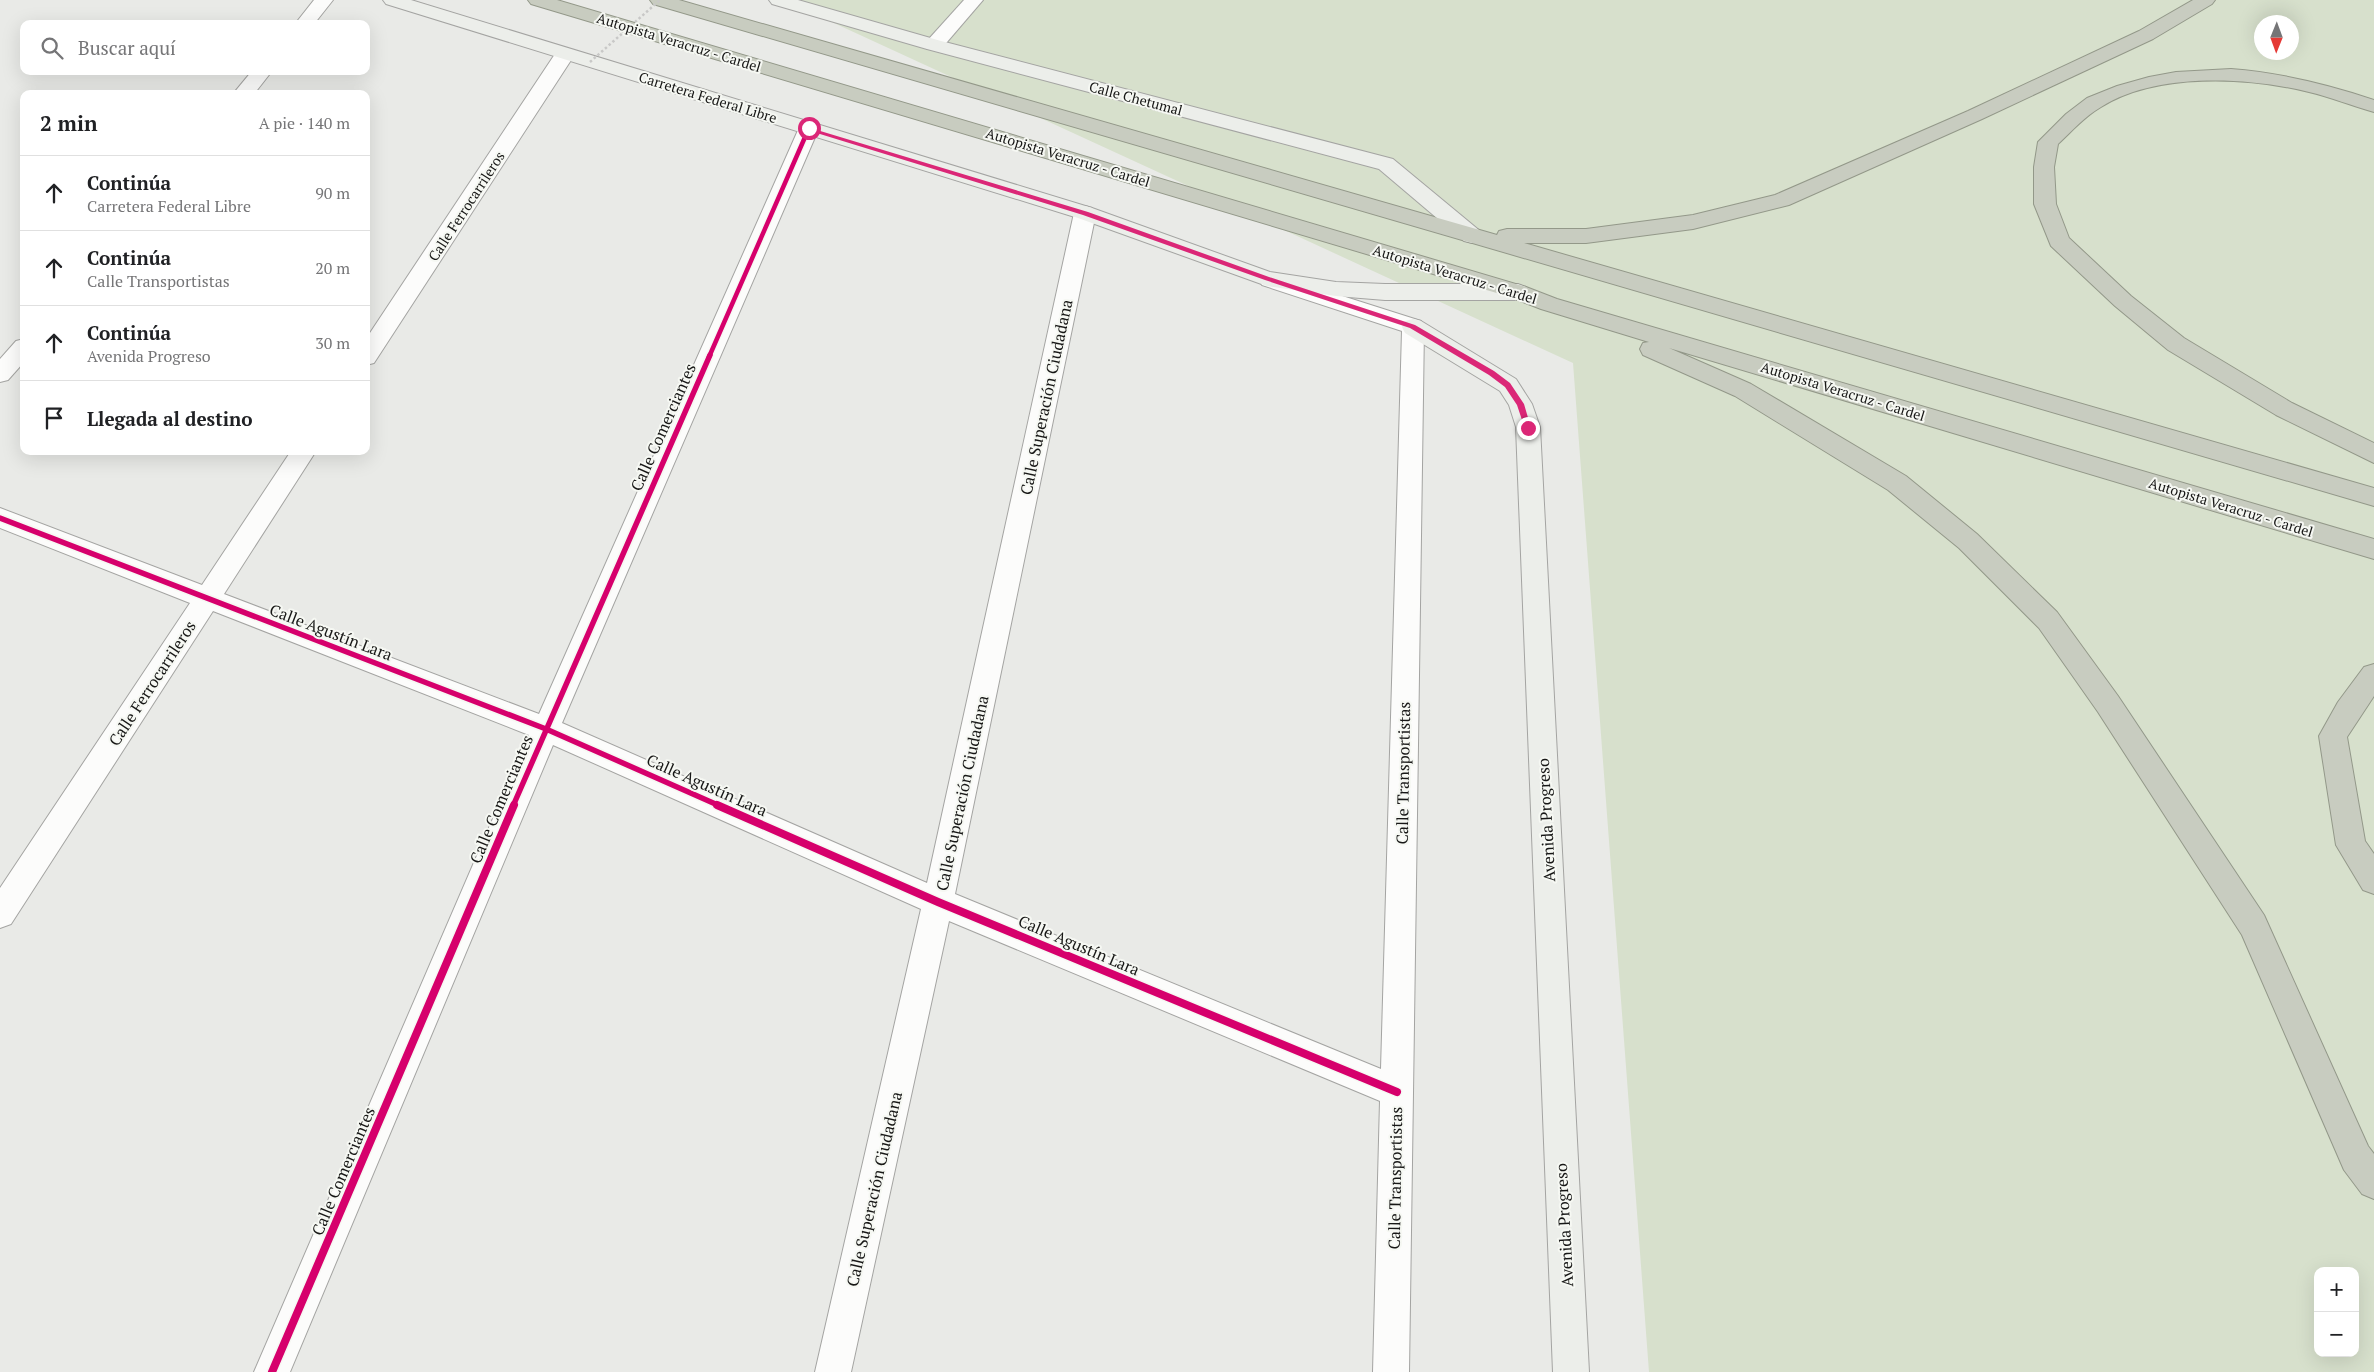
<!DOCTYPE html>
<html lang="es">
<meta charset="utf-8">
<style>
body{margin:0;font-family:"PT Serif",serif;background:#f2f2f2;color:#202124}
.controls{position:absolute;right:15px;bottom:15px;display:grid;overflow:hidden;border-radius:10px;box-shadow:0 5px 20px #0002}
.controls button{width:45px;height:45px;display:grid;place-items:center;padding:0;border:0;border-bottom:1px solid #e0e0e0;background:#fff;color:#202124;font:25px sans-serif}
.compass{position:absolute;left:2254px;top:15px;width:45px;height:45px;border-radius:50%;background:#fff;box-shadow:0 5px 20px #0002;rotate:181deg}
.stop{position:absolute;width:15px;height:15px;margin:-11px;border:4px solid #db2777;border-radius:50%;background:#fff}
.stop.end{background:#db2777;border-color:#fff;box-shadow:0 1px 5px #0008}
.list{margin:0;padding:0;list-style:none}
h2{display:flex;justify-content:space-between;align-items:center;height:65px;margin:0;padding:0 20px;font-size:21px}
h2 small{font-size:16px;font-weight:400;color:#757577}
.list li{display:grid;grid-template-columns:32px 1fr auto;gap:15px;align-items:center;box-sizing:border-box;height:75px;padding:0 20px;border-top:1px solid #e0e0e0}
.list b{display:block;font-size:19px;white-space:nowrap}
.list p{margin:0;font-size:16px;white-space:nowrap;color:#757577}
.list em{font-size:16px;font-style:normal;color:#757577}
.icon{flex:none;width:28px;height:28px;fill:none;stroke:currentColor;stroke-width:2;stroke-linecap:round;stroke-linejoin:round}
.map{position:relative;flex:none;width:2374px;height:1372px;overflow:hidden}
.search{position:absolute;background:#fff;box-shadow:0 5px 20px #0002;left:20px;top:20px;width:350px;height:55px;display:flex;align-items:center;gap:12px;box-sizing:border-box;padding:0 18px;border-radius:10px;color:#757577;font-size:19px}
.panel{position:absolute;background:#fff;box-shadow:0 5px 20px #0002;left:20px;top:90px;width:350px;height:365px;border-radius:10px}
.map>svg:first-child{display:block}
</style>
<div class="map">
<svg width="2374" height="1372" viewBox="0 0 2374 1372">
<rect width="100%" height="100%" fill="#e9eae7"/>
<path fill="#d7e0cc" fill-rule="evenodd" d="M 784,0 L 2374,0 L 2374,1372 L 1649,1372 L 1573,363 ZM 2262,22 L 2292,22 L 2292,52 L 2262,52 ZM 2318,1271 L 2355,1271 L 2355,1353 L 2318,1353 Z"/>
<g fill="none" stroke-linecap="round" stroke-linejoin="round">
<defs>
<path id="lane" d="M 964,0 L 983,0 L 941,49 L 927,49 L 925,45 L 927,41 Z"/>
<path id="street" d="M 314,0 L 333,0 L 314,24 L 295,24 Z
M 565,48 L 572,50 L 575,54 L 374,363 L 366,365 L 366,339 L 555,54 L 558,50 Z
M 252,71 L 272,71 L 254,94 L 233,94 Z
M 809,122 L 816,124 L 819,128 L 562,723 L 927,883 L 1074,213 L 1078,208 L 1085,206 L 1092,208 L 1096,213 L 955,894 L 1381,1069 L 1402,331 L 1262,285 L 1259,280 L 1262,275 L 1270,273 L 1421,321 L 1424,327 L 1409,1372 L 1373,1372 L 1380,1101 L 949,921 L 851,1372 L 815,1372 L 921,909 L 553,745 L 290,1372 L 254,1372 L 529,735 L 213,611 L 11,924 L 0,928 L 0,888 L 190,603 L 0,528 L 0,508 L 202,585 L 291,451 L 316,451 L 224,594 L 539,714 L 799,128 L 802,124 Z
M 24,339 L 24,362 L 8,380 L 0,382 L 0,359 L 16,341 Z"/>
<path id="secondary" d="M 383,0 L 411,0 L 1092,208 L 1270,272 L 1336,282 L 1385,284 L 1518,284 L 1526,287 L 1529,292 L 1526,297 L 1518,300 L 1385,300 L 1336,296 L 1267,286 L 1078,218 L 386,4 Z
M 769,0 L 798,0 L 941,41 L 1393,159 L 1480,231 L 1483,236 L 1480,241 L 1472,243 L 1464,241 L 1379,169 L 927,49 L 772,4 Z
M 1413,319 L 1421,321 L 1516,379 L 1532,404 L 1540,427 L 1589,1372 L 1553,1372 L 1516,427 L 1509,405 L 1500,391 L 1405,333 L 1402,327 L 1405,321 Z"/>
<path id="highway" d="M 528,0 L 557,0 L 1526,287 L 1557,299 L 2374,539 L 2374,559 L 1669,348 L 1751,384 L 1906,476 L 1977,534 L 2057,612 L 2118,696 L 2264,915 L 2368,1146 L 2374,1154 L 2374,1199 L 2362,1194 L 2344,1170 L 2242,935 L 2098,712 L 2039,628 L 1959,548 L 1888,490 L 1735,396 L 1643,355 L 1640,349 L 1643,343 L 1649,342 L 1541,309 L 1510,297 L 531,4 Z
M 650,0 L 679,0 L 1497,235 L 1499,231 L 1507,229 L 1586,229 L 1693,215 L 1775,195 L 1968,111 L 2139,31 L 2193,0 L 2215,0 L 2212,4 L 2153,39 L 1982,119 L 1789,205 L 1693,229 L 1586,243 L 1524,243 L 2374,488 L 2374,506 L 653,4 Z
M 2231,69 C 2281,73 2327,84 2374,100 L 2374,112 C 2352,106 2331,97 2309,92 C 2248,77 2156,72 2101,107 C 2085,116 2072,131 2058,144 L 2054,167 L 2056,204 L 2069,238 L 2131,296 L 2184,338 L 2292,403 L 2374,443 L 2374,463 L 2276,415 L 2168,350 L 2115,306 L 2051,246 L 2034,204 L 2034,167 L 2038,142 L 2066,114 L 2087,98 L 2117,86 L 2149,77 L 2176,72 Z
M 2374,664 L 2374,696 L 2347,737 L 2365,841 L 2374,854 L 2374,894 L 2363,890 L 2336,845 L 2319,736 L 2338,702 L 2364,667 Z"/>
</defs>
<use href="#lane" stroke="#a4a4a2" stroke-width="2"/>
<use href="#street" stroke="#a4a4a2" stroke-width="2"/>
<use href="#secondary" stroke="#a4a4a2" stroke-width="2"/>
<use href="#highway" stroke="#939889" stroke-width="2"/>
<use href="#lane" fill="#fcfcfb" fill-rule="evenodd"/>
<use href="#street" fill="#fcfcfb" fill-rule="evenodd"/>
<use href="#secondary" fill="#eceeea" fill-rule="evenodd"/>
<use href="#highway" fill="#c8ccc0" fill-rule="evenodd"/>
<path stroke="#c8c8c7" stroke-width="2.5" stroke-dasharray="2.5 2.5" stroke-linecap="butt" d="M 590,62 L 660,0"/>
<defs>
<path id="cycleway-far2" d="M 709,357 L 809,128"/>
<path id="cycleway-far1" d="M 0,518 L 546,729 L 720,806
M 513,806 L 710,355"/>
<path id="cycleway" d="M 717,805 L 938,902 L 1397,1092
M 272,1372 L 514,805"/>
</defs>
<use href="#cycleway-far2" stroke="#f6f8f3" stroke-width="7"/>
<use href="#cycleway-far1" stroke="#f6f8f3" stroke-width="9"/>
<use href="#cycleway" stroke="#f6f8f3" stroke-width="11"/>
<use href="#cycleway-far2" stroke="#d6006c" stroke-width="4.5"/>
<use href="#cycleway-far1" stroke="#d6006c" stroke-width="5.5"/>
<use href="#cycleway" stroke="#d6006c" stroke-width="8"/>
</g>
<path fill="#db2777" d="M 807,127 L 1088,212 L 1269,277 L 1415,325 L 1494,371 L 1510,383 L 1524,404 L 1531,428 L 1525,429 L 1517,405 L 1505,387 L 1489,375 L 1410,328 L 1265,280 L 1083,215 L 807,130 Z"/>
<g text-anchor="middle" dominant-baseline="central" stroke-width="4" stroke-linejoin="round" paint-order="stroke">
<g font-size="14" fill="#171716" stroke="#f6f8f3">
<text transform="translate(679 42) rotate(17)">Autopista Veracruz - Cardel</text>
<text transform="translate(708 97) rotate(17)">Carretera Federal Libre</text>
<text transform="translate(1136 98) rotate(15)">Calle Chetumal</text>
<text transform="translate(1068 157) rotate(17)">Autopista Veracruz - Cardel</text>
<text transform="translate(466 206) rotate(-57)">Calle Ferrocarrileros</text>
<text transform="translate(1455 274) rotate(17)">Autopista Veracruz - Cardel</text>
<text transform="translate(1843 391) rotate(17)">Autopista Veracruz - Cardel</text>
<text transform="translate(2231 507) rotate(17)">Autopista Veracruz - Cardel</text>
</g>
<g font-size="16" fill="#171716" stroke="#f6f8f3">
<text transform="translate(1046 397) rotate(-78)">Calle Superación Ciudadana</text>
<text transform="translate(663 427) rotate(-66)">Calle Comerciantes</text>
<text transform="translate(331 632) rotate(21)">Calle Agustín Lara</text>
<text transform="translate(152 683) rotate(-57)">Calle Ferrocarrileros</text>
<text transform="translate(1403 773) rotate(-89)">Calle Transportistas</text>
<text transform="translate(707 785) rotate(24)">Calle Agustín Lara</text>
<text transform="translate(962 793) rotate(-78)">Calle Superación Ciudadana</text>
<text transform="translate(501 799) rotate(-67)">Calle Comerciantes</text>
<text transform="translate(1546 820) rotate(-93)">Avenida Progreso</text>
<text transform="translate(1079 945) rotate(23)">Calle Agustín Lara</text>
<text transform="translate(343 1171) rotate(-67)">Calle Comerciantes</text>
<text transform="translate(1395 1178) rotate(-89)">Calle Transportistas</text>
<text transform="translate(874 1189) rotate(-77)">Calle Superación Ciudadana</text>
<text transform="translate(1564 1225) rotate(-93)">Avenida Progreso</text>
</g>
</g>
</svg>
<div class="controls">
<button>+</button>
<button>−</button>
</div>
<svg class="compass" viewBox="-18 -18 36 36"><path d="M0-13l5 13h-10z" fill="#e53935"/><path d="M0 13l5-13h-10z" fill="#757577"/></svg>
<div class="stop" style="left:809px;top:128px"></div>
<div class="stop end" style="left:1528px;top:428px"></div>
<div class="search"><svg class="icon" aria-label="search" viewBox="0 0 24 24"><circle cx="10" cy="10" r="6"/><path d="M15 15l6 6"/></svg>Buscar aquí</div>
<section class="panel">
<h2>2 min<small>A pie · 140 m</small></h2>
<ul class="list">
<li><svg class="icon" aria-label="ahead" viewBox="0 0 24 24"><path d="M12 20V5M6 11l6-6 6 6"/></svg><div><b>Continúa</b><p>Carretera Federal Libre</p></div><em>90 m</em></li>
<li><svg class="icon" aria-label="ahead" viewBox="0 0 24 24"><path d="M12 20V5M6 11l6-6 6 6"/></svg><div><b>Continúa</b><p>Calle Transportistas</p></div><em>20 m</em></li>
<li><svg class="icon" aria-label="ahead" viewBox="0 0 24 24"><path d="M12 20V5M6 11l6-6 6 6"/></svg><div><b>Continúa</b><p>Avenida Progreso</p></div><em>30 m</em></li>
<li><svg class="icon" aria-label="arrive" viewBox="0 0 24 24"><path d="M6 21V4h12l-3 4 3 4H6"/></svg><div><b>Llegada al destino</b></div></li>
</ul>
</section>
</div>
